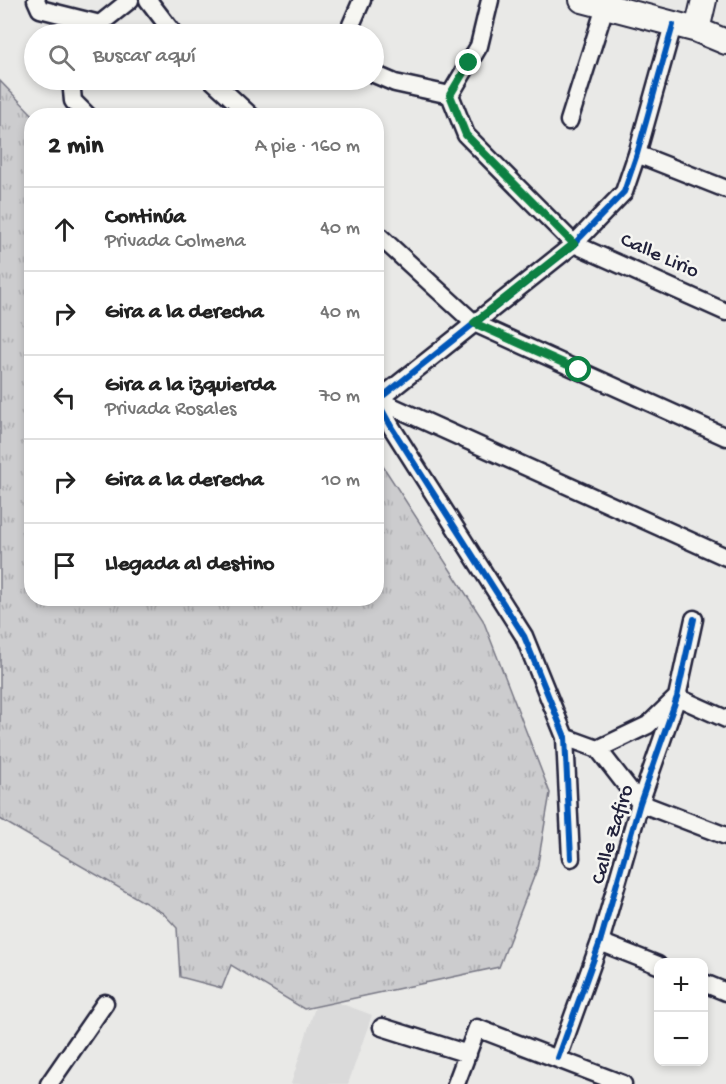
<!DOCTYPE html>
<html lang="es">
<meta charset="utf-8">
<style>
body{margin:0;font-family:"Gochi Hand",sans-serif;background:#f6f6f6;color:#222}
.controls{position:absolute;right:18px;bottom:18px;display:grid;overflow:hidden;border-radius:12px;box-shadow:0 3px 9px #0003}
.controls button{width:54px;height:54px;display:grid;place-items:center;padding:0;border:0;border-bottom:2px solid #e0e0e0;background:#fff;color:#222;font:30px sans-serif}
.stop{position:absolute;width:18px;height:18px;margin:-14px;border:4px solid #0b8043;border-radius:50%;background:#fff}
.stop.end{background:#0b8043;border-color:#fff;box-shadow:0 2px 6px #0008}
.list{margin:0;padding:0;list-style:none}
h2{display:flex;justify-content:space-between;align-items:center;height:78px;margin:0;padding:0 24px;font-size:26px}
h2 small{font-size:20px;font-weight:400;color:#767676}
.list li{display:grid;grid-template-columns:39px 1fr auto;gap:18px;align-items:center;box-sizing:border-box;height:84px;padding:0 24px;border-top:2px solid #e0e0e0}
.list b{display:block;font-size:22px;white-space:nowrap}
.list p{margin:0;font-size:20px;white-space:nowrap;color:#767676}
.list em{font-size:20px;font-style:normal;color:#767676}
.icon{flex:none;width:33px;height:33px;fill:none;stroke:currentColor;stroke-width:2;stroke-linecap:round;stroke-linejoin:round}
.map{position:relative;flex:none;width:726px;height:1084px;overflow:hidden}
.search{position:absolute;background:#fff;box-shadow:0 3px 9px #0003;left:24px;top:24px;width:360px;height:66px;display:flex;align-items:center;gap:15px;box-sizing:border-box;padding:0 21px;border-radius:33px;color:#767676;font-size:22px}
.panel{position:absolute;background:#fff;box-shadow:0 3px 9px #0003;left:24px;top:108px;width:360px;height:498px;border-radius:24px}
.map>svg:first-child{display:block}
</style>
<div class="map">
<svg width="726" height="1084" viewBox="0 0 726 1084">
<defs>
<pattern id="grass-tufts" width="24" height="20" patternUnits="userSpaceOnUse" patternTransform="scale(1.5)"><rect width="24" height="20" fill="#ccccce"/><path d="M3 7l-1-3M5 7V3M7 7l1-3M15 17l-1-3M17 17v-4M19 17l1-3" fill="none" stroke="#afafb2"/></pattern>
</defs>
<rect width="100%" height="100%" fill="#e9e9e7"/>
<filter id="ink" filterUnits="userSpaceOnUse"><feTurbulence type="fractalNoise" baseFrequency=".0167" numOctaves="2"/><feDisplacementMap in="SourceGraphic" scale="12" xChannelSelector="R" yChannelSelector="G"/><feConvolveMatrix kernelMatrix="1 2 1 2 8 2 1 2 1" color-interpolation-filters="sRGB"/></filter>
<g filter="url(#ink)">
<path fill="#dadada" d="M 337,1002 L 372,1015 L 348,1084 L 291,1084 L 315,1007 Z"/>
<path fill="url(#grass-tufts)" stroke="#777784" stroke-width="1.5" d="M 0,81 L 33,115 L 32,598 L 376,598 L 377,457 L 483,620 L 550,793 L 537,869 L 499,967 L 304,1009 L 231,965 L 222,988 L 180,977 L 177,928 L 163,913 L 0,819 Z"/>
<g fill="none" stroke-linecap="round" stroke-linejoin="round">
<defs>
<path id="street" d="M 36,0 L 40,9 L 100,24
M 148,0 L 174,34
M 94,34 L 100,24 L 130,0
M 353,34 L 351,25 L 362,0
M 374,74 L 395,83 L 450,95
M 71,80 L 73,101 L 88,116
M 212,80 L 251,116
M 450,95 L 466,135 L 574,244 L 726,312
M 450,95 L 479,46 L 490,0
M 569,121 L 605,7
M 637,154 L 726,189
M 376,233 L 474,323 L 726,437
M 376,399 L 392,428 L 524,636 L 565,737 L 571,858
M 378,400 L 574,244 L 624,192 L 637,154 L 673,25
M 378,400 L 726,557
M 565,737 L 598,749 L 640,803 L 726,836
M 598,749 L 648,725 L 677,697 L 726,719
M 600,942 L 658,965
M 704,983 L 726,992
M 382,1027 L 468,1054
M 558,1058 L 600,942 L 640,803 L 677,697 L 694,619
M 49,1084 L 105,1003
M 456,1084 L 477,1028 L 623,1084"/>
<path id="secondary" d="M 582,0 L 697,30 L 726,42
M 697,30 L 704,0"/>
</defs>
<use href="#street" stroke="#22223b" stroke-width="21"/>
<use href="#secondary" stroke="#22223b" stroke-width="28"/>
<use href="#street" stroke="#f6f6f2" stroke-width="16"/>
<use href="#secondary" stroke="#f6f6f2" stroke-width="24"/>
<defs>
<path id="cycleway" d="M 376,399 L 392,428 L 524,636 L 565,737 L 571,858
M 378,400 L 574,244 L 624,192 L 637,154 L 673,25
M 558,1058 L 600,942 L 640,803 L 677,697 L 694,619"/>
</defs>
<use href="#cycleway" stroke="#f6f6f2" stroke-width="10"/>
<use href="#cycleway" stroke="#0057b8" stroke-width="6"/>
</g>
</g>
<g fill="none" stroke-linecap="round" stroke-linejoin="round" filter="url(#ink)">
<path stroke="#0b8043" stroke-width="8" d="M 469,63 L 450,95 L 466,135 L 574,244 L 474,323 L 579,370"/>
</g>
<g text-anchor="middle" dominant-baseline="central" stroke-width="5" stroke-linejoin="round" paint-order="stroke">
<g font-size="21" fill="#22223b" stroke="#f6f6f2">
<text transform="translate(659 257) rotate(24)">Calle Lirio</text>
<text transform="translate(614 835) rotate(-73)">Calle Zafiro</text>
</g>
</g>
</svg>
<div class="controls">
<button>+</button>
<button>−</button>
</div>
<div class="stop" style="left:579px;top:370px"></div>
<div class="stop end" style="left:469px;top:63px"></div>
<div class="search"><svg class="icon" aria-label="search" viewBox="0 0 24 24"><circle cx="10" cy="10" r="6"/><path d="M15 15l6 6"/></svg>Buscar aquí</div>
<section class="panel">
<h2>2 min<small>A pie · 160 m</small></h2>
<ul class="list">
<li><svg class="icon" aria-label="ahead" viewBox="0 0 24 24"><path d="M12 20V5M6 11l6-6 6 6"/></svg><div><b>Continúa</b><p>Privada Colmena</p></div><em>40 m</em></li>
<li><svg class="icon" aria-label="right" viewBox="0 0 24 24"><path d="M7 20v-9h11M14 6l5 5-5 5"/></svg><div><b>Gira a la derecha</b></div><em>40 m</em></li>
<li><svg class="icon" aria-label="left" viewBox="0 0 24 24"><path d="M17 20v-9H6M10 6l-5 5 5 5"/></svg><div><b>Gira a la izquierda</b><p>Privada Rosales</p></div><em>70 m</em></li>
<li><svg class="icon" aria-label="right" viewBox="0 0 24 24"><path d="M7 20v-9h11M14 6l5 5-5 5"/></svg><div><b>Gira a la derecha</b></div><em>10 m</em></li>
<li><svg class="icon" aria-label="arrive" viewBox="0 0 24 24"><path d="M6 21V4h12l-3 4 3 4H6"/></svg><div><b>Llegada al destino</b></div></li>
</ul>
</section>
</div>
